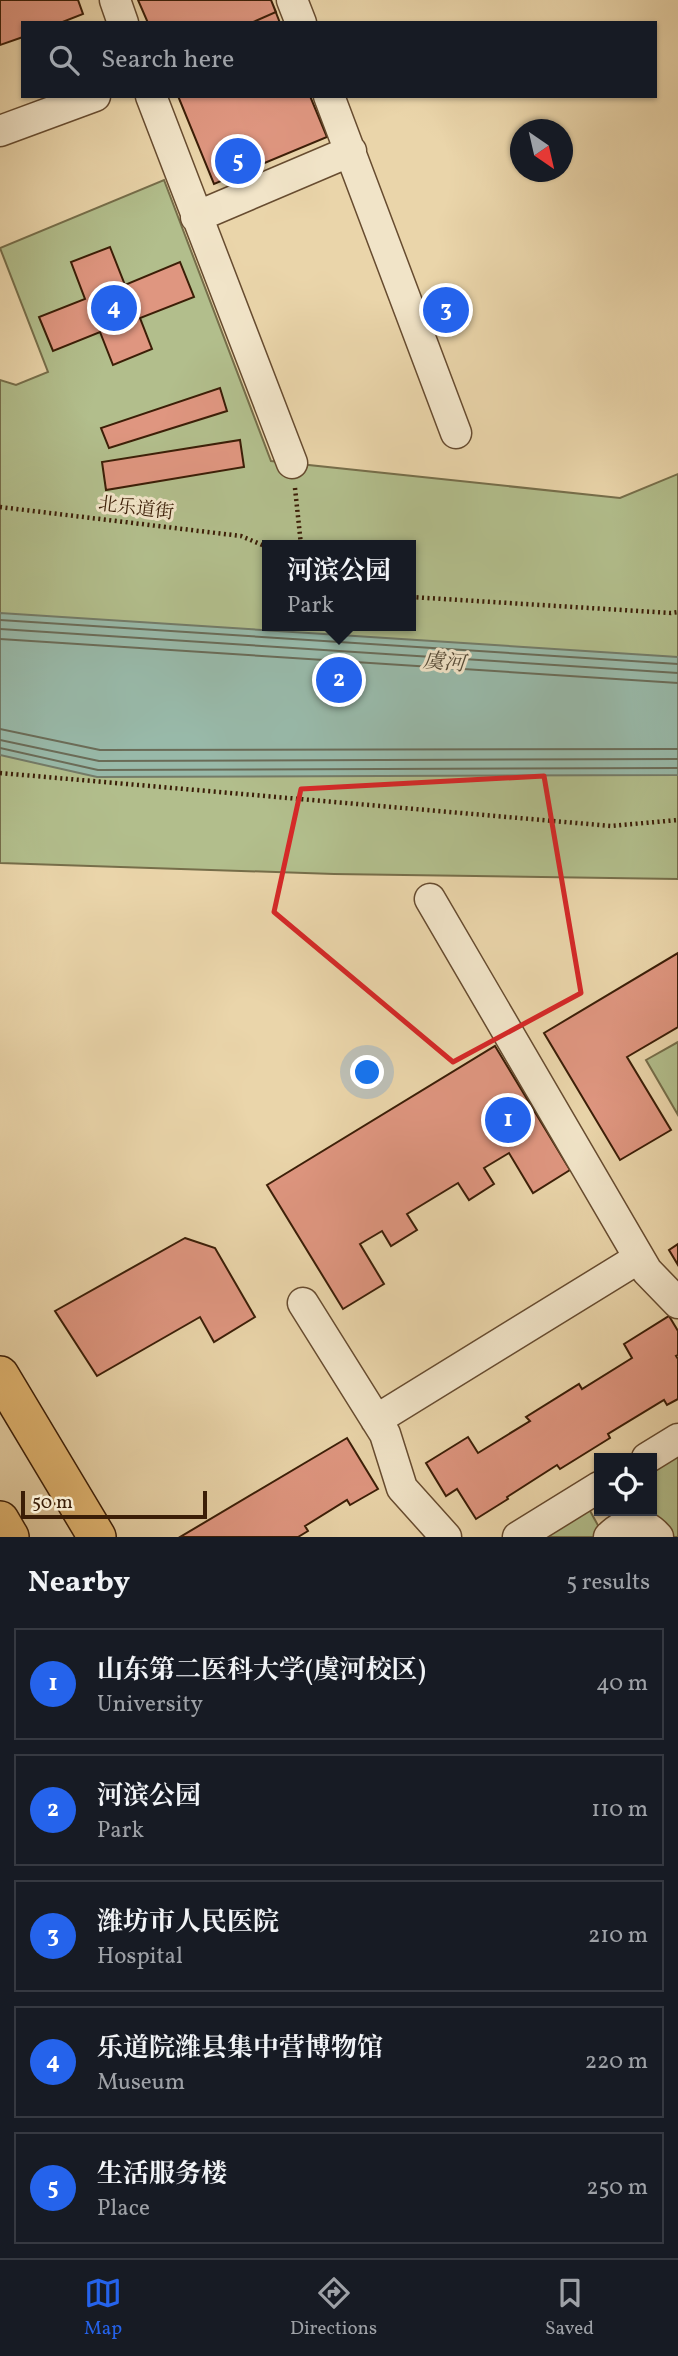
<!DOCTYPE html>
<meta charset="utf-8">
<style>
body{margin:0;font-family:Vollkorn,"Noto Serif SC",serif;background:#242831;color:#f1f3f6}
.controls{position:absolute;right:21px;bottom:21px;display:grid;overflow:hidden;border-radius:0px;box-shadow:0 2px 5px #0004}
.controls button{width:63px;height:63px;display:grid;place-items:center;padding:0;border:0;border-bottom:2px solid #363941;background:#171b24;color:#f1f3f6;font:35px sans-serif}
.compass{position:absolute;left:510px;top:119px;width:63px;height:63px;border-radius:50%;background:#171b24;box-shadow:0 2px 5px #0004;rotate:146deg}
.scale{position:absolute;left:21px;bottom:18px;width:186px;box-sizing:border-box;padding-left:7px;border:4px solid #3b1e07;border-top:0;font-size:19px;line-height:24px;white-space:nowrap;color:#3b1e07;-webkit-text-stroke:5px #f1e4c8;paint-order:stroke}
.you{position:absolute;left:368px;top:1073px;width:24px;height:24px;margin:-18px;border:5px solid #fff;border-radius:50%;background:#1a73e8;box-shadow:0 0 0 10px #1a73e833}
.badge{display:grid;place-items:center;width:46px;height:46px;border-radius:50%;background:#2563eb;color:#fff;font-size:23px;font-weight:700}
.pin{position:absolute;translate:-50% -50%;border:4px solid #fff;box-shadow:0 2px 7px #0006}
.popup{position:absolute;left:262px;top:540px;width:154px;height:91px;box-sizing:border-box;display:grid;place-content:center;border-radius:0px;background:#171b24;filter:drop-shadow(0 2px 5px #0005);font-size:23px;white-space:nowrap;color:#9ea1a6}
.popup b{font-size:26px;color:#f1f3f6}
.popup::after{content:'';position:absolute;left:50%;top:100%;margin-left:-14px;border:14px solid transparent;border-top-color:#171b24}
.list{margin:0;padding:0;list-style:none}
h2{display:flex;justify-content:space-between;align-items:center;height:91px;margin:0;padding:0 28px;font-size:30px}
h2 small{font-size:23px;font-weight:400;color:#9ea1a6}
.list li{display:grid;grid-template-columns:46px 1fr auto;gap:21px;align-items:center;box-sizing:border-box;height:112px;margin:0 14px 14px;padding:0 14px;border:2px solid #363941;border-radius:0px}
.list b{display:block;font-size:26px;white-space:nowrap}
.list p{margin:0;font-size:23px;white-space:nowrap;color:#9ea1a6}
.list em{font-size:23px;font-style:normal;color:#9ea1a6}
.icon{flex:none;width:38px;height:38px;fill:none;stroke:currentColor;stroke-width:2;stroke-linecap:round;stroke-linejoin:round}
.map{position:relative;flex:none;width:678px;height:1537px;overflow:hidden}
.search{position:absolute;background:#171b24;box-shadow:0 2px 5px #0004;left:21px;right:21px;top:21px;height:77px;display:flex;align-items:center;gap:18px;box-sizing:border-box;padding:0 24px;border-radius:0px;color:#9ea1a6;font-size:26px}
.sheet{height:721px;background:#171b24}
nav{display:flex;justify-content:space-around;align-items:center;box-sizing:border-box;height:98px;border-top:2px solid #363941;background:#171b24;font-size:19px;color:#9ea1a6}
nav a{display:grid;justify-items:center;gap:4px}
nav .on{color:#2563eb}
.map>svg:first-child{display:block}
</style>
<div class="map">
<svg width="678" height="1537" viewBox="0 0 678 1537">
<rect width="100%" height="100%" fill="#ead5aa"/>
<filter id="stains"><feTurbulence type="fractalNoise" baseFrequency=".00286" numOctaves="4"/><feColorMatrix values="0 0 0 0 .2 0 0 0 0 .09 0 0 0 0 .02 0 0 0 .5 -.17"/></filter>
<radialGradient id="worn" r=".72"><stop offset=".6" stop-color="#630" stop-opacity="0"/><stop offset="1" stop-color="#630" stop-opacity=".3"/></radialGradient>
<path fill="#b2be8c" stroke="#766e4a" stroke-width="2" fill-rule="evenodd" d="M 164,180 L 271,461 L 620,498 L 678,474 L 678,879 L 334,874 L 0,863 L 0,380 L 16,385 L 48,372 L 0,248 ZM 267,545 L 411,545 L 411,626 L 267,626 Z
M 678,1042 L 678,1115 L 646,1060 Z
M 678,1454 L 678,1537 L 667,1537 L 625,1511 L 652,1511 L 652,1470 Z
M 589,1509 L 600,1529 L 598,1537 L 541,1537 Z"/>
<path fill="#98b9a9" stroke="#737b68" stroke-width="2" d="M 0,613 L 678,657 L 678,775 L 97,777 L 0,755 Z"/>
<g fill="none" stroke-linecap="round" stroke-linejoin="round">
<path stroke="#6a6c58" stroke-width="2" d="M 0,620 L 678,664
M 0,629 L 678,673
M 0,639 L 678,683
M 0,729 L 100,750 L 678,749
M 0,740 L 99,761 L 678,759
M 0,748 L 98,770 L 678,768"/>
</g>
<path fill="#df9680" stroke="#3b1e07" stroke-width="2" d="M 0,0 L 78,0 L 83,14 L 60,23 L 23,23 L 23,37 L 0,45 Z
M 0,0 L 78,0 L 83,14 L 60,23 L 23,23 L 23,37 L 0,45 Z
M 138,0 L 271,0 L 280,23 L 148,23 Z
M 138,0 L 271,0 L 276,12 L 251,23 L 148,23 Z
M 178,96 L 310,96 L 327,137 L 214,184 Z
M 110,247 L 125,285 L 180,262 L 194,297 L 140,318 L 152,349 L 113,365 L 100,332 L 53,351 L 39,317 L 85,299 L 71,262 Z
M 220,388 L 227,411 L 109,448 L 101,428 Z
M 240,440 L 244,467 L 106,490 L 102,462 Z
M 678,953 L 678,1027 L 627,1057 L 671,1130 L 620,1160 L 544,1033 Z
M 495,1046 L 570,1170 L 533,1193 L 509,1153 L 484,1168 L 494,1184 L 469,1200 L 458,1183 L 407,1214 L 417,1230 L 391,1246 L 382,1231 L 360,1244 L 384,1284 L 343,1309 L 267,1185 Z
M 185,1238 L 215,1248 L 255,1317 L 214,1342 L 200,1317 L 97,1376 L 55,1311 Z
M 678,1244 L 678,1265 L 669,1250 Z
M 669,1316 L 678,1331 L 678,1355 L 676,1356 L 678,1359 L 678,1399 L 667,1405 L 664,1400 L 608,1434 L 610,1438 L 560,1469 L 557,1465 L 507,1497 L 508,1499 L 476,1519 L 457,1489 L 446,1496 L 426,1463 L 468,1437 L 478,1453 L 530,1421 L 526,1417 L 579,1384 L 582,1389 L 632,1358 L 624,1344 Z
M 347,1438 L 378,1489 L 350,1505 L 347,1500 L 305,1526 L 308,1531 L 298,1537 L 180,1537 Z"/>
<g fill="none" stroke-linecap="round" stroke-linejoin="round">
<defs>
<path id="minor" d="M 115,0 L 123,23
M 292,0 L 301,23
M 151,96 L 292,463
M 329,96 L 456,433
M 0,131 L 95,96
M 196,217 L 351,151
M 430,899 L 647,1271 L 678,1303
M 303,1303 L 385,1434 L 402,1488 L 446,1537
M 376,1420 L 639,1258
M 647,1458 L 678,1439
M 518,1537 L 599,1487
M 609,1537 C 624,1521 643,1520 658,1537"/>
<path id="major" d="M 0,1375 L 97,1537
M 0,1520 L 10,1537"/>
</defs>
<use href="#minor" stroke="#674c30" stroke-width="33"/>
<use href="#major" stroke="#3b1e07" stroke-width="40"/>
<path stroke="#3b1e07" stroke-width="4.5" stroke-dasharray="2 3.5" stroke-linecap="butt" d="M 295,488 L 301,545
M 0,507 L 241,536 L 267,547
M 411,597 L 671,613 L 678,612
M 0,773 L 611,826 L 678,820"/>
<use href="#minor" stroke="#f1e4c8" stroke-width="30"/>
<use href="#major" stroke="#e5ba75" stroke-width="37"/>
</g>
<path fill="none" stroke="#d62828" stroke-width="5" stroke-linejoin="round" d="M 544,776 L 581,993 L 453,1062 L 274,912 L 301,789 Z"/>
<g text-anchor="middle" dominant-baseline="central" stroke-width="6" stroke-linejoin="round" paint-order="stroke">
<g font-size="19" fill="#3b1e07" stroke="#f1e4c8">
<text transform="translate(136 509) rotate(7)">北乐道街</text>
</g>
<g font-size="21" font-style="italic" fill="#574c38" stroke="#f1e4c8">
<text transform="translate(444 663) rotate(5)">虞河</text>
</g>
</g>
<rect width="100%" height="100%" filter="url(#stains)"/>
<rect width="100%" height="100%" fill="url(#worn)"/>
</svg>
<div class="controls">
<button><svg class="icon" aria-label="locate" viewBox="0 0 24 24"><circle cx="12" cy="12" r="6"/><path d="M12 2v4M12 18v4M2 12h4M18 12h4"/></svg></button>
</div>
<svg class="compass" viewBox="-18 -18 36 36"><path d="M0-13l5 13h-10z" fill="#e53935"/><path d="M0 13l5-13h-10z" fill="#9ea1a6"/></svg>
<div class="scale">50 m</div>
<div class="you"></div>
<div class="pin badge" style="left:508px;top:1120px">1</div>
<div class="pin badge" style="left:339px;top:680px">2</div>
<div class="popup"><b>河滨公园</b>Park</div>
<div class="pin badge" style="left:446px;top:310px">3</div>
<div class="pin badge" style="left:114px;top:308px">4</div>
<div class="pin badge" style="left:238px;top:161px">5</div>
<div class="search"><svg class="icon" aria-label="search" viewBox="0 0 24 24"><circle cx="10" cy="10" r="6"/><path d="M15 15l6 6"/></svg>Search here</div>
</div>
<section class="sheet">
<h2>Nearby<small>5 results</small></h2>
<ul class="list">
<li><span class="badge">1</span><div><b>山东第二医科大学(虞河校区)</b><p>University</p></div><em>40 m</em></li>
<li><span class="badge">2</span><div><b>河滨公园</b><p>Park</p></div><em>110 m</em></li>
<li><span class="badge">3</span><div><b>潍坊市人民医院</b><p>Hospital</p></div><em>210 m</em></li>
<li><span class="badge">4</span><div><b>乐道院潍县集中营博物馆</b><p>Museum</p></div><em>220 m</em></li>
<li><span class="badge">5</span><div><b>生活服务楼</b><p>Place</p></div><em>250 m</em></li>
</ul>
</section>
<nav>
<a class="on"><svg class="icon" aria-label="map" viewBox="0 0 24 24"><path d="M3 6l6-2 6 2 6-2v14l-6 2-6-2-6 2zM9 4v14M15 6v14"/></svg>Map</a>
<a><svg class="icon" aria-label="directions" viewBox="0 0 24 24"><path d="M12 3l9 9-9 9-9-9zM9 14v-3h6M13 9l2 2-2 2"/></svg>Directions</a>
<a><svg class="icon" aria-label="saved" viewBox="0 0 24 24"><path d="M7 4h10v16l-5-4-5 4z"/></svg>Saved</a>
</nav>
